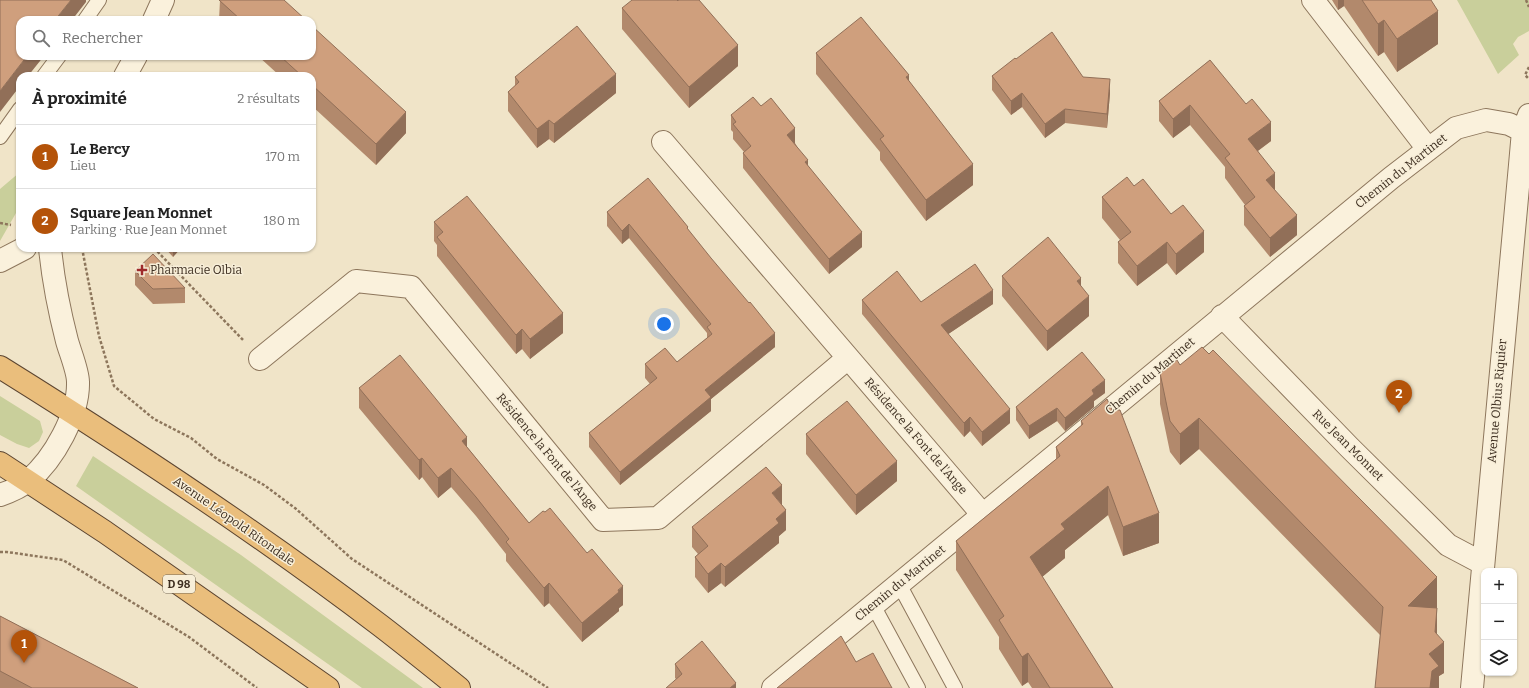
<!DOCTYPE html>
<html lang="fr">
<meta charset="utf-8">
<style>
body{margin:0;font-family:Bitter,serif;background:#f6f6f6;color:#222}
.controls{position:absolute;right:12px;bottom:12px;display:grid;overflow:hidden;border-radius:8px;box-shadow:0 1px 3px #0004}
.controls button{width:36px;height:36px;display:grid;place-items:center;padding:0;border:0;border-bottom:1px solid #e0e0e0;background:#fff;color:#222;font:20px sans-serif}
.you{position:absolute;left:664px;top:324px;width:14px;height:14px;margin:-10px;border:3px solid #fff;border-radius:50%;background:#1a73e8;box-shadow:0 0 0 6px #1a73e833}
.badge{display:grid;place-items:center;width:26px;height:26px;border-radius:50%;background:#b45309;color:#fff;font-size:13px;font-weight:700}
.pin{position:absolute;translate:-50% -33px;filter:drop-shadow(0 1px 2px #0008)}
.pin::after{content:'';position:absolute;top:21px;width:14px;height:12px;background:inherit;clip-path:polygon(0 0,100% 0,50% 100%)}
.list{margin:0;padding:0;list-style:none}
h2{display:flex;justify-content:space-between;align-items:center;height:52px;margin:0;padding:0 16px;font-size:17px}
h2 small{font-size:13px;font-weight:400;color:#767676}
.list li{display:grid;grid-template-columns:26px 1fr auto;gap:12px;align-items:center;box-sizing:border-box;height:64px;padding:0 16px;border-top:1px solid #e0e0e0}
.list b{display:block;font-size:15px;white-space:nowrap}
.list p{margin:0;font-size:13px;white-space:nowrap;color:#767676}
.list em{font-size:13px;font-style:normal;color:#767676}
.icon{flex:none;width:22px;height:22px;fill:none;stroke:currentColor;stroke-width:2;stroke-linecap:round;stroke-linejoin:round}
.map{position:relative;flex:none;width:1529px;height:688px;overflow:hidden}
.search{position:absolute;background:#fff;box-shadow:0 1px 3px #0004;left:16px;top:16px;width:300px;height:44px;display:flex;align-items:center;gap:10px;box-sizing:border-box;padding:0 14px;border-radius:12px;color:#767676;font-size:15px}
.panel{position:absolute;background:#fff;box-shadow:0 1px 3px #0004;left:16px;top:72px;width:300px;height:180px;border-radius:12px}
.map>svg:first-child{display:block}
</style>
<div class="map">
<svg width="1529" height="688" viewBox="0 0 1529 688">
<rect width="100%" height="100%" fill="#f0e4c8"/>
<path fill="#c9cf9b" d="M 1457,0 L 1529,0 L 1529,31 L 1518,37 L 1513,44 L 1519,55 L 1498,74 Z
M 20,172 L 20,206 L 0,241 L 0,189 Z
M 0,396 L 40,421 L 43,432 L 39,441 L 29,448 L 17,444 L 0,435 Z
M 93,456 L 241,555 L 423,688 L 362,688 L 76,486 Z"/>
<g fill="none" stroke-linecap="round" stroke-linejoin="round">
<defs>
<path id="service" d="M 85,20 L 99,0
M 44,76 L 59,56
M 0,137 L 20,109
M 899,584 L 955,688
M 873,605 L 918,688"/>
<path id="minor" d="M 1313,0 L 1428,149
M 663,142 L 983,515
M 1222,316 L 1349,447 L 1448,545 L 1482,563
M 260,359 L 356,281 L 411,287 L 603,520 L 658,518 L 848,358
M 773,688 L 1391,178 L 1456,128 L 1486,120 L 1509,124 L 1523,131
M 1472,688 L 1520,165 L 1523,131 L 1529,115"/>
<path id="tertiary" d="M 154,20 L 163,0
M 125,76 L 136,56
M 0,261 L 25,248
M 0,495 C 9,492 22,486 29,480 C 54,459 79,414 78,382 C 78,371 70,352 67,341 C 59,310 53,279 50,248"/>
<path id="trunk" d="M 0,367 C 130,448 259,533 381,626 C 407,646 433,667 459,688
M 0,463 L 105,532 L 328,688"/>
</defs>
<use href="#service" stroke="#8d765c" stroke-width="16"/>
<use href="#minor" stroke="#8d765c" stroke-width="24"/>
<use href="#tertiary" stroke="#8d765c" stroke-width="24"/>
<use href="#trunk" stroke="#5b4430" stroke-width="24"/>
<path stroke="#8d765c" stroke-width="2.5" stroke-dasharray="3 2" stroke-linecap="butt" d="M 1526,0 L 1529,7
M 1529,67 L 1525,75 L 1529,79
M 0,223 L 11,225
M 82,248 L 99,336 L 114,386 L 154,419 L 191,438 L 217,459 L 264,485 L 295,508 L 352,559 L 548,688
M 154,248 L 244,341
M 0,552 L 7,552 L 63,560 L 189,637 L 257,688"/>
<use href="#service" stroke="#faf1dc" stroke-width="14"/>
<use href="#minor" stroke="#faf1dc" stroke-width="22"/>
<use href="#tertiary" stroke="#faf1dc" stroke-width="22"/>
<use href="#trunk" stroke="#eabe7c" stroke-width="22"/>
</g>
<path fill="#b2896c" d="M 220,0 L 306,20 L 219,20 Z
M 1332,0 L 1431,0 L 1438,44 L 1397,72 L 1384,52 L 1378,56 L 1344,6 L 1338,10 Z
M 678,1 L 738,66 L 689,108 L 622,29 L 622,8 Z
M 816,53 L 909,81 L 973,185 L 926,221 L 880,160 L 880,152 L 816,74 Z
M 258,56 L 312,56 L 406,133 L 376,165 L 312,106 L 312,76 L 280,76 Z
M 1016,59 L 1083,77 L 1110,93 L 1107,128 L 1065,123 L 1045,138 L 1022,107 L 1011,115 L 992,90 L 992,76 Z
M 1210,60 L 1271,141 L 1258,151 L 1275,190 L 1297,235 L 1270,257 L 1244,225 L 1244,206 L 1245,205 L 1225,178 L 1225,167 L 1190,125 L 1173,138 L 1159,121 L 1159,101 Z
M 515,77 L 616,93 L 554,143 L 549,139 L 537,148 L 508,111 L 508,92 L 515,86 Z
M 761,106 L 795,143 L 808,166 L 862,247 L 829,274 L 743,168 L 743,153 L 744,152 L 733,139 L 733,132 L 731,130 L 731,115 Z
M 1134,186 L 1171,214 L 1204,252 L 1176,275 L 1167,263 L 1137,286 L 1118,263 L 1118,242 L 1120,240 L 1102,218 L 1102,197 Z
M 607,212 L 688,230 L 775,347 L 711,399 L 711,411 L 620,485 L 589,447 L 589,433 L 650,384 L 645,378 L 645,364 L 677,362 L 707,338 L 707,333 L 629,238 L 622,244 L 607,226 Z
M 434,222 L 563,333 L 530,359 L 522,349 L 516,354 L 437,256 L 437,245 L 434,241 Z
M 165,248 L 181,248 L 173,257 Z
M 135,271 L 185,288 L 185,303 L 153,304 L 135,285 Z
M 1002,276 L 1081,287 L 1089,316 L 1047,351 L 1002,296 Z
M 862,300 L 993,304 L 948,334 L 1010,423 L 982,446 L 970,431 L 964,437 L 862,314 Z
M 1180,365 L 1437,608 L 1437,635 L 1444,673 L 1439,676 L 1439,688 L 1380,635 L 1199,449 L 1180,465 L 1170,452 L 1160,404 L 1160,373 Z
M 359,388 L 467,447 L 529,523 L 623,605 L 619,608 L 619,611 L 582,642 L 549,603 L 544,607 L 506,561 L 506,554 L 476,516 L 451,487 L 438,498 L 422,477 L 419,480 L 359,408 Z
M 1105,393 L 1094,401 L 1094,407 L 1065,431 L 1057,421 L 1029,439 L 1016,420 L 1016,407 Z
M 1107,399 L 1159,543 L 1123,556 L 1108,515 L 1065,550 L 1065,558 L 1042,577 L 1113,688 L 1032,688 L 1028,682 L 1022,686 L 999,649 L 999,637 L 956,570 L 956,541 L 1056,459 L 1056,447 L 1081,426 L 1081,421 Z
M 806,434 L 897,481 L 856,515 L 806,454 Z
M 782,505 L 786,530 L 779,536 L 779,543 L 725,587 L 721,583 L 708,593 L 695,577 L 695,557 L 698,554 L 692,547 L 692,527 Z
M 0,616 L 138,688 L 0,688 Z
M 675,664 L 736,688 L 676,679 L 675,678 Z"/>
<path fill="#916f58" d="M 71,0 L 86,0 L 86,2 L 72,20 L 55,20 Z
M 1338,0 L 1344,0 L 1344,6 L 1338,10 Z
M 1438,11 L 1438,44 L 1397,72 L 1397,39 Z
M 1384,20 L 1384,52 L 1378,56 L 1378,24 Z
M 738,45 L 738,66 L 689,108 L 689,87 Z
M 27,56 L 44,56 L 28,76 L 20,76 L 20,86 L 0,112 L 0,91 Z
M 616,74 L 616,93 L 554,143 L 554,124 Z
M 909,75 L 909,96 L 906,77 Z
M 1110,79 L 1110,93 L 1107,128 L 1107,114 Z
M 1022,93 L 1022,107 L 1011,115 L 1011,101 Z
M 1190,105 L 1190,125 L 1173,138 L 1173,119 Z
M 1065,109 L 1065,123 L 1045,138 L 1045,124 Z
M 406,112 L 406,133 L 376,165 L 376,144 Z
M 549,120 L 549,139 L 537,148 L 537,129 Z
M 1271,122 L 1271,141 L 1248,158 L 1248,139 Z
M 795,128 L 795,143 L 787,149 L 787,135 Z
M 808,160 L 808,174 L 805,162 Z
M 973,164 L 973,185 L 926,221 L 926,200 Z
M 1275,173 L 1275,192 L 1266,180 Z
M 1297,215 L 1297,235 L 1270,257 L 1270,238 Z
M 629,224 L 629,238 L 622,244 L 622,231 Z
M 1204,231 L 1204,252 L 1176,275 L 1176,254 Z
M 862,232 L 862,247 L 829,274 L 829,259 Z
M 1167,242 L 1167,263 L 1137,286 L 1137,266 Z
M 173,248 L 181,248 L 173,257 Z
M 1081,278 L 1081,298 L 1077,281 Z
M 993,290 L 993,304 L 941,339 L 941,325 Z
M 1089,296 L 1089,316 L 1047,351 L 1047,331 Z
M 563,313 L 563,333 L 530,359 L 530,339 Z
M 522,329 L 522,349 L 516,354 L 516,335 Z
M 775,333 L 775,347 L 711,399 L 711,411 L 620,485 L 620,472 L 705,390 Z
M 1105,380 L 1105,393 L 1094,401 L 1094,407 L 1065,431 L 1065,418 L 1092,390 Z
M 1057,408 L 1057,421 L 1029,439 L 1029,426 Z
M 1010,409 L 1010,423 L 982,446 L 982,432 Z
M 970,417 L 970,431 L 964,437 L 964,423 Z
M 1199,418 L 1199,449 L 1180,465 L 1180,434 Z
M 467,437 L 467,456 L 462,441 Z
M 422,458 L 422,477 L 419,480 L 419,460 Z
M 897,461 L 897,481 L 856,515 L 856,495 Z
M 451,468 L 451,487 L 438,498 L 438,478 Z
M 782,485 L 782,505 L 772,493 Z
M 1108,486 L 1108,515 L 1065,550 L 1065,558 L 1030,587 L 1030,557 L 1061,524 Z
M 786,510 L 786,530 L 779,536 L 779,543 L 725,587 L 725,567 L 776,519 Z
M 1159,513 L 1159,543 L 1123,556 L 1123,527 Z
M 721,563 L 721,583 L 708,593 L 708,574 Z
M 1437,577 L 1437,608 L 1408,637 L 1408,606 Z
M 549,583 L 549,603 L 544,607 L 544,588 Z
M 623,586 L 623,605 L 619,608 L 619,611 L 582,642 L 582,623 Z
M 1437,608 L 1437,639 L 1444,642 L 1444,673 L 1439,676 L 1439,688 L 1430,688 L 1429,654 L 1435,632 Z
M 1028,653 L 1028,682 L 1022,686 L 1022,657 Z
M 736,683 L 736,688 L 730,688 Z"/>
<path fill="#cf9f7d" stroke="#916f58" d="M 0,0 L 71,0 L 55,20 L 20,20 L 20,56 L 27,56 L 0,91 Z
M 219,0 L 284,0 L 306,20 L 241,20 Z
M 632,0 L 677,0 L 678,1 L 678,0 L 699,0 L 738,45 L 689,87 L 622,8 Z
M 1362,0 L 1431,0 L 1438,11 L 1397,39 L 1384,20 L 1378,24 Z
M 861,17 L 909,75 L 906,77 L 973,164 L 926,200 L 880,139 L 884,136 L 816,53 Z
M 312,26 L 406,112 L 376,144 L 312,85 L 312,76 L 302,76 L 280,56 L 312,56 Z
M 577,26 L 616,74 L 554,124 L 549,120 L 537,129 L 508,92 L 519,82 L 515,77 Z
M 1052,32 L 1083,77 L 1110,79 L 1107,114 L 1065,109 L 1045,124 L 1022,93 L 1011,101 L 992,76 L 1015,58 L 1016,59 Z
M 1210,60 L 1246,104 L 1252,99 L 1271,122 L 1248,139 L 1275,173 L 1266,180 L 1297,215 L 1270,238 L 1244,206 L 1255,197 L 1225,158 L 1230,154 L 1190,105 L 1173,119 L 1159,101 Z
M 753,97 L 761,106 L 771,98 L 795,128 L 787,135 L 808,160 L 805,162 L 862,232 L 829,259 L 743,153 L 751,146 L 733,124 L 736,122 L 731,115 Z
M 1127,177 L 1134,186 L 1143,179 L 1171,214 L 1183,205 L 1204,231 L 1176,254 L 1167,242 L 1137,266 L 1118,242 L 1131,232 L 1102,197 Z
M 648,178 L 688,227 L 687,228 L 711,258 L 749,303 L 750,302 L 775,333 L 705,390 L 711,397 L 620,472 L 589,433 L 657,378 L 645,364 L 665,348 L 677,362 L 712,334 L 707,327 L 711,324 L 629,224 L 622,231 L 607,212 Z
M 467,196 L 563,313 L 530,339 L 522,329 L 516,335 L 437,237 L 443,232 L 434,222 Z
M 1048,237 L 1081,278 L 1077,281 L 1089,296 L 1047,331 L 1002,276 Z
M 153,254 L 185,288 L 153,289 L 135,271 Z
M 975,264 L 993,290 L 941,325 L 1010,409 L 982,432 L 970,417 L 964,423 L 862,300 L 897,271 L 921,302 Z
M 1202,347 L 1209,354 L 1213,350 L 1437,577 L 1408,606 L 1437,608 L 1435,632 L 1444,642 L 1429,654 L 1439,666 L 1432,671 L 1430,688 L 1375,688 L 1383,607 L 1199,418 L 1180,434 L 1170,421 L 1160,373 L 1177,360 L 1180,365 Z
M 1082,352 L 1105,380 L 1092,390 L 1094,394 L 1065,418 L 1057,408 L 1029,426 L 1016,407 Z
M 400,355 L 467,437 L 462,441 L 529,523 L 543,511 L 545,512 L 550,508 L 587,553 L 592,549 L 623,586 L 618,590 L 619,592 L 582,623 L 549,583 L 544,588 L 506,542 L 509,539 L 476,497 L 451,468 L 438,478 L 422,458 L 419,460 L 359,388 Z
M 1107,399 L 1112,410 L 1120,410 L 1159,513 L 1123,527 L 1108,486 L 1061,524 L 1065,529 L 1030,557 L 1113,688 L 1050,688 L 1028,653 L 1022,657 L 999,620 L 1004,616 L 956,541 L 1060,456 L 1056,447 L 1083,424 L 1081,421 Z
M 847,401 L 897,461 L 856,495 L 806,434 Z
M 766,467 L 782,485 L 772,493 L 786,510 L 776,519 L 779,523 L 725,567 L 721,563 L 708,574 L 695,557 L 708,546 L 692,527 Z
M 0,616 L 138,688 L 32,688 L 0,671 Z
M 841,636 L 856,662 L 873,653 L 892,688 L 777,688 Z
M 702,641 L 736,683 L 730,688 L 666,688 L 682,674 L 675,664 Z"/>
<path fill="#9e2a2b" stroke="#f7eed8" stroke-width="1.5" d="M140 264h4v4h4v4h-4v4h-4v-4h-4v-4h4z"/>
<g text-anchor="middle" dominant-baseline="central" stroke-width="3" stroke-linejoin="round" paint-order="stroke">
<rect fill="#f7eed8" stroke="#756857" stroke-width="1" x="163" y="575" width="32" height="18" rx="3"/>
<g font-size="11" font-weight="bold" fill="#3d2e20">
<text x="179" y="584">D 98</text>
</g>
<g font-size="12" fill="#3d2e20" stroke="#f7eed8">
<text transform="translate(1401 171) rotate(-38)">Chemin du Martinet</text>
<text transform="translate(1150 376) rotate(-40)">Chemin du Martinet</text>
<text transform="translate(1497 401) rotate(-85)">Avenue Olbius Riquier</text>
<text transform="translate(916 436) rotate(49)">Résidence la Font de l'Ange</text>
<text transform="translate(1348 445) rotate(45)">Rue Jean Monnet</text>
<text transform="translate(547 452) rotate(50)">Résidence la Font de l'Ange</text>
<text transform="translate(234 521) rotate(35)">Avenue Léopold Ritondale</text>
<text transform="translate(900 583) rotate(-39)">Chemin du Martinet</text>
</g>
<g font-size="12" fill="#3d2e20" stroke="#f7eed8" text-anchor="start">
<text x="150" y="270">Pharmacie Olbia</text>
</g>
</g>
</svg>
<div class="controls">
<button>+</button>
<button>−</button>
<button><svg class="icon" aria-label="layers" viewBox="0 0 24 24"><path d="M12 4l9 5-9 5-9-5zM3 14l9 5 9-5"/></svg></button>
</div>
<div class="you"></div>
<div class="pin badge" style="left:24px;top:663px">1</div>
<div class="pin badge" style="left:1399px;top:413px">2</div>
<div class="search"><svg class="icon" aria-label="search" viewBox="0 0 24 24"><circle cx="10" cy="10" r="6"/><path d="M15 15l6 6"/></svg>Rechercher</div>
<section class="panel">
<h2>À proximité<small>2 résultats</small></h2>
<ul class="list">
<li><span class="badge">1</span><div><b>Le Bercy</b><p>Lieu</p></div><em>170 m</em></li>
<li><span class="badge">2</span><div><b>Square Jean Monnet</b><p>Parking · Rue Jean Monnet</p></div><em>180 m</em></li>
</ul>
</section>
</div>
